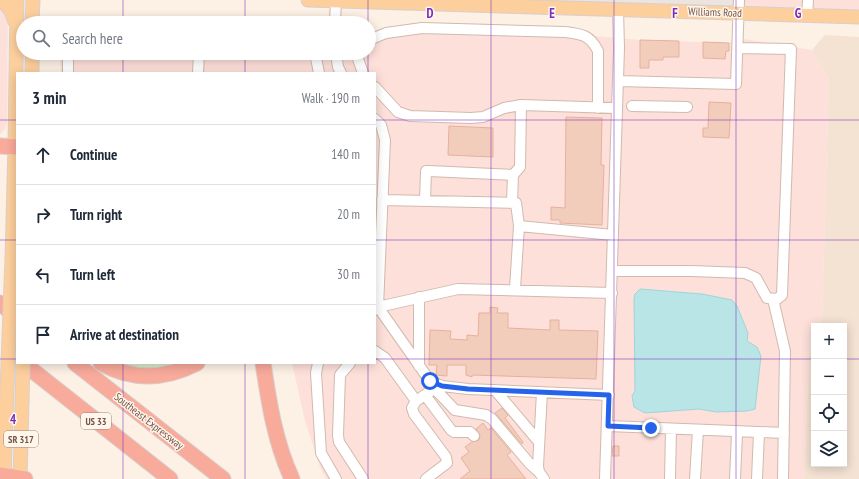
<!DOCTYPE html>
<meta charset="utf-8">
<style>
body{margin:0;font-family:"PT Sans Narrow",sans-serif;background:#f6f6f7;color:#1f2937}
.controls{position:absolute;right:12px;bottom:12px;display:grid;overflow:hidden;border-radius:0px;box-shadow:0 2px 10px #0003}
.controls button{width:36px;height:36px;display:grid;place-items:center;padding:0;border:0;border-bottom:1px solid #e0e1e3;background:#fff;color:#1f2937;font:20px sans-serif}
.stop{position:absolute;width:12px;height:12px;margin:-9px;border:3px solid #2563eb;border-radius:50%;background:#fff}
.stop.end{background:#2563eb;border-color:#fff;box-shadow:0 1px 4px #0008}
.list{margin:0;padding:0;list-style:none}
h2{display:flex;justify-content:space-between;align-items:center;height:52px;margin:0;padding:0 16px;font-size:17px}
h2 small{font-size:13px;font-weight:400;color:#747a83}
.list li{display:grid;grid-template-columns:26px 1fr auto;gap:12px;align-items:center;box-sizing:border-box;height:60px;padding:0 16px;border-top:1px solid #e0e1e3}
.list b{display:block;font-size:15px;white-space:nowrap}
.list em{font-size:13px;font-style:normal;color:#747a83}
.icon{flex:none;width:22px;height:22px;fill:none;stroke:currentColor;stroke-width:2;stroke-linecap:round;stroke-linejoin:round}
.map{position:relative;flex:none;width:859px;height:479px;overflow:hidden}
.search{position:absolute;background:#fff;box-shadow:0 2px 10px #0003;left:16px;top:16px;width:360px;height:44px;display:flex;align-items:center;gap:10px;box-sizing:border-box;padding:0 14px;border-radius:22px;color:#747a83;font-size:15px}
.panel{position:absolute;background:#fff;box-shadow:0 2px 10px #0003;left:16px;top:72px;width:360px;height:292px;border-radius:0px}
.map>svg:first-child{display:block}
</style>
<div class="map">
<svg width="859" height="479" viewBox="0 0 859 479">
<rect width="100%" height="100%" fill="#fdf1e5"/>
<path fill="#f4e2d3" d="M 825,35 L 859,37 L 859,479 L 804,479 L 810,333 L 814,328 L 814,464 L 844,464 L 844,326 L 816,326 L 822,319 L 829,79 L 812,50 Z"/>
<path fill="#fde0d9" d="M 0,0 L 8,0 L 7,122 L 5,129 L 0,134 Z
M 740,0 L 859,0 L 859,12 L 740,9 Z
M 89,18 L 279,21 L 281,23 L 90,23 Z
M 406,29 L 583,35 L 640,40 L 729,43 L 738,38 L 812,50 L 829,79 L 822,319 L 814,326 L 810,333 L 804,479 L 326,479 L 320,467 L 305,421 L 292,363 L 375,363 L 375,73 L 61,73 L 59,53 L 369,53 L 369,40 Z"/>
<path fill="#ece4df" d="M 336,0 L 739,0 L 738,13 Z"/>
<path fill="#d7ebc3" d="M 112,363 L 185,363 L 161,372 Z"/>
<path fill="#b9e5e7" stroke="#9fd5d9" d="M 640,289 L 702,294 L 732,300 L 737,306 L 748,333 L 747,341 L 757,347 L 761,356 L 755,409 L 747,411 L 716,412 L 699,409 L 645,413 L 634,407 L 632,396 L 635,391 L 634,299 L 635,294 Z"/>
<path fill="#f3cdbc" stroke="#e6b19c" d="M 640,40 L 679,41 L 679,57 L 663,57 L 663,60 L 649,60 L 649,68 L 640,68 Z
M 703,42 L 729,43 L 729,51 L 726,51 L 725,59 L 703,58 Z
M 709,102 L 731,103 L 729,138 L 703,137 L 703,128 L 708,128 Z
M 566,117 L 602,118 L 601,165 L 604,165 L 602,225 L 560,223 L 560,220 L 551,220 L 551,207 L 565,208 Z
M 449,126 L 493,128 L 493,157 L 448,155 Z
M 490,307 L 498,308 L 497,313 L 508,313 L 508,328 L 550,330 L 550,320 L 559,320 L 559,330 L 598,331 L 596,379 L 472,375 L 472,377 L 466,375 L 466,365 L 447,365 L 447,376 L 436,375 L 437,365 L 429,365 L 430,330 L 451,331 L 450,339 L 467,340 L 467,335 L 478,336 L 479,313 L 490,313 Z
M 502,408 L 508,415 L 505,418 L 523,442 L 522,444 L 495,413 Z
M 483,423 L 488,430 L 491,428 L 511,452 L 507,455 L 526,479 L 460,479 L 470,471 L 461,458 L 469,452 L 465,447 L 472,442 L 479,440 L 480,435 L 476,429 Z
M 613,446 L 619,446 L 619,456 L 612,456 Z"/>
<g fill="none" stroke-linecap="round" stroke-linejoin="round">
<defs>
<path id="minor" d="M 807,16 L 808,0
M 335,23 L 336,0
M 369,40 L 386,33 L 422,28 L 565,32 C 582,34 590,35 598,51 L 598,108
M 68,53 L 68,73
M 315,53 L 319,73
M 336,53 L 338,67 L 341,73
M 359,53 L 358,59 L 363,73
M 198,73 L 199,53
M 618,81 L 736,84 L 739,0
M 375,87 L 398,112 L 410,116 L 471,118 L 483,117 L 504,108 L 521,105 L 616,108
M 632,106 L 687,107
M 375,119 L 381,125 L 385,140 L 378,307 L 375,310
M 513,175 L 520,167 L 521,105
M 382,200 L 516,203 L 519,226 L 613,235
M 425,201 L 426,171 L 429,171 L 513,175 L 512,203
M 612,271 L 692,271 L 745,273 L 756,278 L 767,298 L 777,299 L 782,295 L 791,49 L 738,48
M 515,289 L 519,226
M 773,299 L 785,351 L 783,479
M 375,351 L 385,358 L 416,401
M 318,363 L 316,373 L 321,453 L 336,479
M 350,363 L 340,375 L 338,435 L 339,442 L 363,479
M 419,366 L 419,297
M 434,388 L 455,410 L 486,415 L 492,419 L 530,464 L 539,472
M 495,390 L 539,442
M 542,392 L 538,466 L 539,472 L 544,479
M 425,395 L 451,430 L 454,432 L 470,432 L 474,436
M 609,395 L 468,389 L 442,386 L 430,381 L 378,307 L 458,289 L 612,293
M 608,426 L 734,431 L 737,434 L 735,479
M 734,431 L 784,433
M 426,479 L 447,463 L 446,457 L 414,414 L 412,408 L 416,401 L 440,385
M 605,479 L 619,48 L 618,9
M 670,479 L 671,429
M 695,479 L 698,430
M 757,479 L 759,432"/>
<path id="major" d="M 2,0 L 11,11 L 15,22
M 308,0 L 859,17
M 32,23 L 33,0
M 32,73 L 32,53
M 12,258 L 15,147 L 17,0
M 4,479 L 7,389
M 20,479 L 22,401"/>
<path id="highway" d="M 0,146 L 17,147
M 0,303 L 17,317
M 23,363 L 170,479
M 75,363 L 223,479
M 101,363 C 133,381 166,379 197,363
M 263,363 C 269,403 275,442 292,479
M 0,475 L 25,479"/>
</defs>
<use href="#minor" stroke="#d1baad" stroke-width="12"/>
<use href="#major" stroke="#d9cfcc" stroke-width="15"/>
<use href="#highway" stroke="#d9cfcc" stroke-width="17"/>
<use href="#minor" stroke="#fff" stroke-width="10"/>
<use href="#major" stroke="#fccf9d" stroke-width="13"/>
<use href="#highway" stroke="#f8aa9b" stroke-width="15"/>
<defs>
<path id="major-bridge" d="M 7,389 L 12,258
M 22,401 L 23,363"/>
</defs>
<use href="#major-bridge" stroke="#d9cfcc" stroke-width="15" stroke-linecap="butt"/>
<use href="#major-bridge" stroke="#fccf9d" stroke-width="13"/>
</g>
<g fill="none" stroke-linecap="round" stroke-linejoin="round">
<path stroke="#2563eb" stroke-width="5" d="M 430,381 L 442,386 L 468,389 L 609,395 L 608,426 L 651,428"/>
</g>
<path fill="none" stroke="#7b2cbf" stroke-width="1" stroke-opacity="0.55" d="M 123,0 L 123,23M 245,0 L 245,23M 368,0 L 368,23M 491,0 L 491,479M 614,0 L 614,479M 736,0 L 736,479M 123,53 L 123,73M 245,53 L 245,73M 368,53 L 368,73M 0,120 L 17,120M 375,120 L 859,120M 0,240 L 17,240M 375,240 L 859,240M 0,359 L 17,359M 375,359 L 814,359M 844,359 L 859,359M 123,363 L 123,479M 245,363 L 245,479M 368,363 L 368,479"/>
<g text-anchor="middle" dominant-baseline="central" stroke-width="3" stroke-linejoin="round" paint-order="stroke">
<g fill="#fff6ec" stroke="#9f857a" stroke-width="1">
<rect x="81" y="413" width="30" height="16" rx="3"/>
<rect x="4" y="431" width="34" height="16" rx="3"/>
</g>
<g font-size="10" font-weight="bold" fill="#765549">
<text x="96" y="421">US 33</text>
<text x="21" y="439">SR 317</text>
</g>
<g font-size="11" fill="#765549" stroke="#fff6ec">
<text transform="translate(715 12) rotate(2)">Williams Road</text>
<text transform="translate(149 421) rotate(38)">Southeast Expressway</text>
</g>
</g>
<g font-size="13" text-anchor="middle" font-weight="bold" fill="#7b2cbf" stroke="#fff6ec" stroke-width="3" stroke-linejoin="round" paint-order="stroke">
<text x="430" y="18">D</text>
<text x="552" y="18">E</text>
<text x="675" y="18">F</text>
<text x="798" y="18">G</text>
<text x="13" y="424">4</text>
</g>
</svg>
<div class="controls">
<button>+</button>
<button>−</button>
<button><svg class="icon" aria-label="locate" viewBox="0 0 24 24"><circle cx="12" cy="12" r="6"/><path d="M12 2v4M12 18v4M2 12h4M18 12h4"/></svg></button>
<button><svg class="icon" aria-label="layers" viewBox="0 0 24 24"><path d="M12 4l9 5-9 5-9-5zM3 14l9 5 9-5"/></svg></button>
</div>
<div class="stop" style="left:430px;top:381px"></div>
<div class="stop end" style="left:651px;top:428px"></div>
<div class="search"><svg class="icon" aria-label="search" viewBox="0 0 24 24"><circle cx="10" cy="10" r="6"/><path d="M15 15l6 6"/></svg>Search here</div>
<section class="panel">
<h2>3 min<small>Walk · 190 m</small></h2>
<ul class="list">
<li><svg class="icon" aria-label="ahead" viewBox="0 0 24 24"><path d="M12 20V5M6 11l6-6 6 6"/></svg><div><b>Continue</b></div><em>140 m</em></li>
<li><svg class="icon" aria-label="right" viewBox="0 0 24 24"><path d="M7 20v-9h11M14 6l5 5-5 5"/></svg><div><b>Turn right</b></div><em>20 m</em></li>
<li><svg class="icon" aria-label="left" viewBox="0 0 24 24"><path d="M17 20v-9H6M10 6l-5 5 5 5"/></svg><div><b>Turn left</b></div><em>30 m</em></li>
<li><svg class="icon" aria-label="arrive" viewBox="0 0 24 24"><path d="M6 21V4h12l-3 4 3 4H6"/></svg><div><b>Arrive at destination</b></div></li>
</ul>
</section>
</div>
